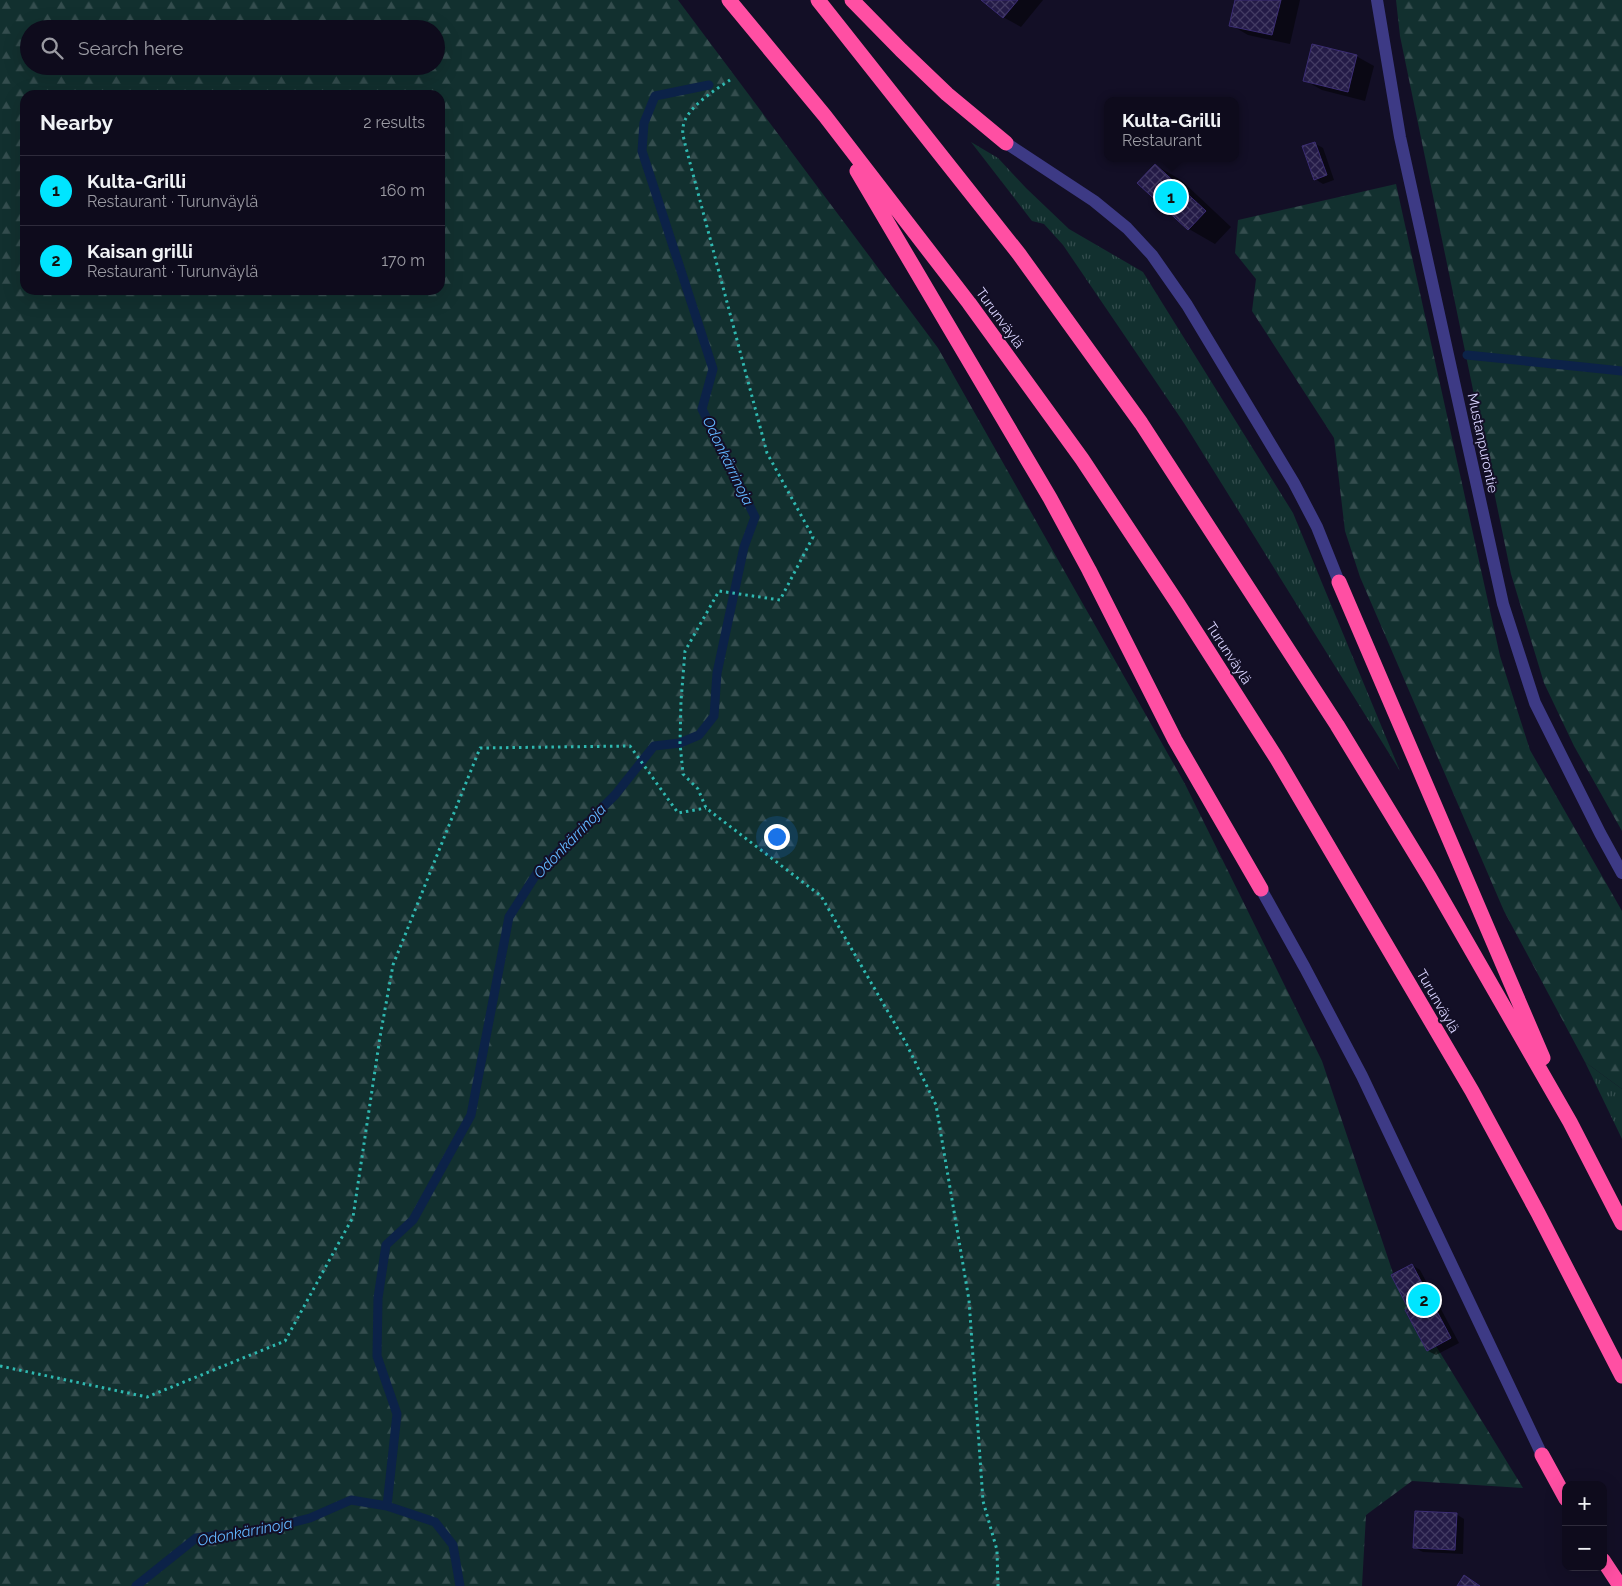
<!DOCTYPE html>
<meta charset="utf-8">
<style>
body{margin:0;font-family:Raleway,sans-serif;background:#1c1929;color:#f1f3f6}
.controls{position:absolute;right:15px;bottom:15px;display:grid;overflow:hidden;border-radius:10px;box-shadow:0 5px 20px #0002}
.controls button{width:45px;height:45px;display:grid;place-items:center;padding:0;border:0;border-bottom:1px solid #2e2b3b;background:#0e0b1c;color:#f1f3f6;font:25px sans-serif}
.you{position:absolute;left:776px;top:836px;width:18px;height:18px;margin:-12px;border:4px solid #fff;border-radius:50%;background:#1a73e8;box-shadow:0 0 0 8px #1a73e833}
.badge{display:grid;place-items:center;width:32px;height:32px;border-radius:50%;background:#00e5ff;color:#111;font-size:16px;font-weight:700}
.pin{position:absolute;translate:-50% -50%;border:2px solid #fff;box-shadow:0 1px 5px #0006}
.popup{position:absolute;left:1104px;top:97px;width:135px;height:65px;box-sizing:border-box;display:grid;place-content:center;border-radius:10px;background:#0e0b1c;filter:drop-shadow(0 1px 4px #0005);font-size:16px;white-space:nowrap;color:#9b9ba3}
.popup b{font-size:19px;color:#f1f3f6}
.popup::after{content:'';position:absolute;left:50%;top:100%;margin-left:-10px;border:10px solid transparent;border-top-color:#0e0b1c}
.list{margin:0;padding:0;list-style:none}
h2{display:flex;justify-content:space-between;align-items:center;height:65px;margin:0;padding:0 20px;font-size:21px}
h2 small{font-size:16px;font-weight:400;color:#9b9ba3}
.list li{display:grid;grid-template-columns:32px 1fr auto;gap:15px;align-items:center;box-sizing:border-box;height:70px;padding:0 20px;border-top:1px solid #2e2b3b}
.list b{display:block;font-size:19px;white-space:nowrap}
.list p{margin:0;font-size:16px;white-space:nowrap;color:#9b9ba3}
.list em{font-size:16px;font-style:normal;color:#9b9ba3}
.icon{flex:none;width:28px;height:28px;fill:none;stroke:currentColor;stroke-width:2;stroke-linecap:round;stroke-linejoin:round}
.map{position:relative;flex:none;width:1622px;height:1586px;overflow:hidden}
.search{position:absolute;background:#0e0b1c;box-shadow:0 5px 20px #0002;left:20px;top:20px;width:425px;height:55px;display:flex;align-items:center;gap:12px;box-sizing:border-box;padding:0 18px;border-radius:28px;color:#9b9ba3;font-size:19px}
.panel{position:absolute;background:#0e0b1c;box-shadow:0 5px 20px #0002;left:20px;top:90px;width:425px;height:205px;border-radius:15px}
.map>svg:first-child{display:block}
</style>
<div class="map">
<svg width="1622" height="1586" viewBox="0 0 1622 1586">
<defs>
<pattern id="grass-tufts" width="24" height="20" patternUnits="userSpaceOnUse" patternTransform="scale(1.25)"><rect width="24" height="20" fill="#12302f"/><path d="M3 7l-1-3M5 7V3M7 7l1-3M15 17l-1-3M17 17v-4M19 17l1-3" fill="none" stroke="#344d4e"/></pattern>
<pattern id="forest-firs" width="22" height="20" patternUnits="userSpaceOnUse" patternTransform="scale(1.25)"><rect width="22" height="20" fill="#12302f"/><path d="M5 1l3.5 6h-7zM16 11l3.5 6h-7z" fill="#344d4e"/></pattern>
<pattern id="building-cross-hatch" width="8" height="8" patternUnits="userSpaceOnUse" patternTransform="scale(1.25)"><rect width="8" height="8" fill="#241b47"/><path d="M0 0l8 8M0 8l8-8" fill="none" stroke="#433b63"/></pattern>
</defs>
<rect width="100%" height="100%" fill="#130f26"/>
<path fill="url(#grass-tufts)" d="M 971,142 L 998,158 L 1026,188 L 1069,229 L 1143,272 L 1293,513 L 1400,771 L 1184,423 L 1063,245 L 1044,224 L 1032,221 Z
M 1585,1062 L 1622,1089 L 1622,1139 Z"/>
<path fill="url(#forest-firs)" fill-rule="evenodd" d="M 0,0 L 678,0 L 938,348 L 1185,784 L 1322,1061 L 1393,1273 L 1391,1275 L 1408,1308 L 1405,1311 L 1427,1351 L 1436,1346 L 1523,1488 L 1412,1481 L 1366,1515 L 1362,1586 L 0,1586 ZM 29,29 L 436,29 L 436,66 L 29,66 ZM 25,95 L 440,95 L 440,290 L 25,290 Z
M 1396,0 L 1622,0 L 1622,831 L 1574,746 L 1544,683 L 1511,574 L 1400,36 Z
M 1396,184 L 1500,656 L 1530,750 L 1622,911 L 1622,1089 L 1585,1062 L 1504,911 L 1360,577 L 1345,531 L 1334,438 L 1252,311 L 1256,279 L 1235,253 L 1238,220 Z"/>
<path fill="#0007" d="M 983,0 L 1043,0 L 1021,27 L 1003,17 Z
M 1237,0 L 1300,0 L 1290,44 L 1248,35 L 1231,25 Z
M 1356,56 L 1374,66 L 1365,101 L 1322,90 L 1304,80 Z
M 1314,143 L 1323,148 L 1334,180 L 1323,184 L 1315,179 Z
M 1155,165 L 1181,180 L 1231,227 L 1215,244 L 1189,229 L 1139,182 Z
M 1412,1265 L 1420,1270 L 1459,1343 L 1436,1355 L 1428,1351 L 1410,1309 Z
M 1456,1514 L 1464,1519 L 1463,1554 L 1423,1552 L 1415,1548 Z"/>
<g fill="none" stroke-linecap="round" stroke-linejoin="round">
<path stroke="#0c2248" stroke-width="9" d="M 1467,355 L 1622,371
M 387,1506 L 397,1414 L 377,1356 L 378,1298 L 386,1245 L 413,1220 L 471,1115 L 509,917 L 537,873 L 615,795 L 654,746 L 680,743 L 699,735 L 714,716 L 717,673 L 744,547 L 755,517 L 702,409 L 713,369 L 642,151 L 644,123 L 655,96 L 709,85
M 136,1586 L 196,1538 L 259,1531 L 310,1518 L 351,1500 L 387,1506 L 435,1522 L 453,1545 L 460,1586"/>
</g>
<path fill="url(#building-cross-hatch)" stroke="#3b2d73" d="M 981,0 L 1018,0 L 1003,18 Z
M 1235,0 L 1281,0 L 1272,35 L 1229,26 Z
M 1312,44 L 1357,55 L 1348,92 L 1303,81 Z
M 1315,142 L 1327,175 L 1314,180 L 1302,146 Z
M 1155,164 L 1206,211 L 1188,230 L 1137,183 Z
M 1412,1264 L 1451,1338 L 1427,1351 L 1405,1310 L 1408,1308 L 1391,1275 Z
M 1415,1511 L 1457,1513 L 1455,1550 L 1413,1548 Z
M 1464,1575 L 1480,1586 L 1457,1586 Z"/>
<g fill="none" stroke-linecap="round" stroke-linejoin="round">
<path stroke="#2fb8b0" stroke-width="3" stroke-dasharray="2.5 4" stroke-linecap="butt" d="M 730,80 C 715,90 684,109 683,128 C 682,133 684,139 685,144 L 767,453 L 813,537 L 780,600 L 719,591 L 685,651 L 681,701 L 680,743 L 683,774 L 698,789 L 706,808 L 821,896 L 906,1043 L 936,1105 L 969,1300 L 983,1501 L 997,1550 L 998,1586
M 0,1366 L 147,1397 L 285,1341 L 353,1217 L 380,1037 L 393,965 L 480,748 L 630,746 L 678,813 L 706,808"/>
<path stroke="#3d3a85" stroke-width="12" d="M 1006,143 L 1094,201 L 1127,228 L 1152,255 L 1187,305 L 1294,483 L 1317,527 L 1339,582
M 1261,889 L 1305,968 L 1362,1076 L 1542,1455"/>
<path stroke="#3d3a85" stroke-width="12" d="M 1377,0 L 1400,137 L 1503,604 L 1535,703 L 1600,833 L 1622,873"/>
<path stroke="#ff4fa3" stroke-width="15" d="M 729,0 L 825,116 L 969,303 L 1082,459 L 1178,604 L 1277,759 L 1472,1091 L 1538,1213 L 1622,1376
M 818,0 L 1019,254 L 1141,423 L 1337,725 L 1430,878 L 1570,1122 L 1622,1223
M 852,0 L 901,50 L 947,94 L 1006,143
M 857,171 L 1050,498 L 1089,570 L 1175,740 L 1261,889
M 1339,582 L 1543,1058
M 1542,1455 L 1566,1499
M 1603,1560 L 1620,1586"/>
</g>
<g text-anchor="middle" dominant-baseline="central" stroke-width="4" stroke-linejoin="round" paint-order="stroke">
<g font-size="14" fill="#d9d4ff" stroke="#130f26">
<text transform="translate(1000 318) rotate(54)">Turunväylä</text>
<text transform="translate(1483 443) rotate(78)">Mustanpurontie</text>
<text transform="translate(1229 653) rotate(57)">Turunväylä</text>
<text transform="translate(1438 1001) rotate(60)">Turunväylä</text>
</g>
<g font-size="15" font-style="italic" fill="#62b6ff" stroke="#130f26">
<text transform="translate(728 461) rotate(64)">Odonkärrinoja</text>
<text transform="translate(570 841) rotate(-46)">Odonkärrinoja</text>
<text transform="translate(245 1532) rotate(-11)">Odonkärrinoja</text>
</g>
</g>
</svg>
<div class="controls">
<button>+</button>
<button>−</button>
</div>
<div class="you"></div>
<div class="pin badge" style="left:1171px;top:197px">1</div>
<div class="popup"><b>Kulta-Grilli</b>Restaurant</div>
<div class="pin badge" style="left:1424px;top:1300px">2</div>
<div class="search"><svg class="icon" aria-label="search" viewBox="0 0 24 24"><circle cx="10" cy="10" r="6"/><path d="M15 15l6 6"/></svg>Search here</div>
<section class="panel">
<h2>Nearby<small>2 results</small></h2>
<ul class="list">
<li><span class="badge">1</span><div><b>Kulta-Grilli</b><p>Restaurant · Turunväylä</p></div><em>160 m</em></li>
<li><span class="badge">2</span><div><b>Kaisan grilli</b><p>Restaurant · Turunväylä</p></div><em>170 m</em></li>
</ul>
</section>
</div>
